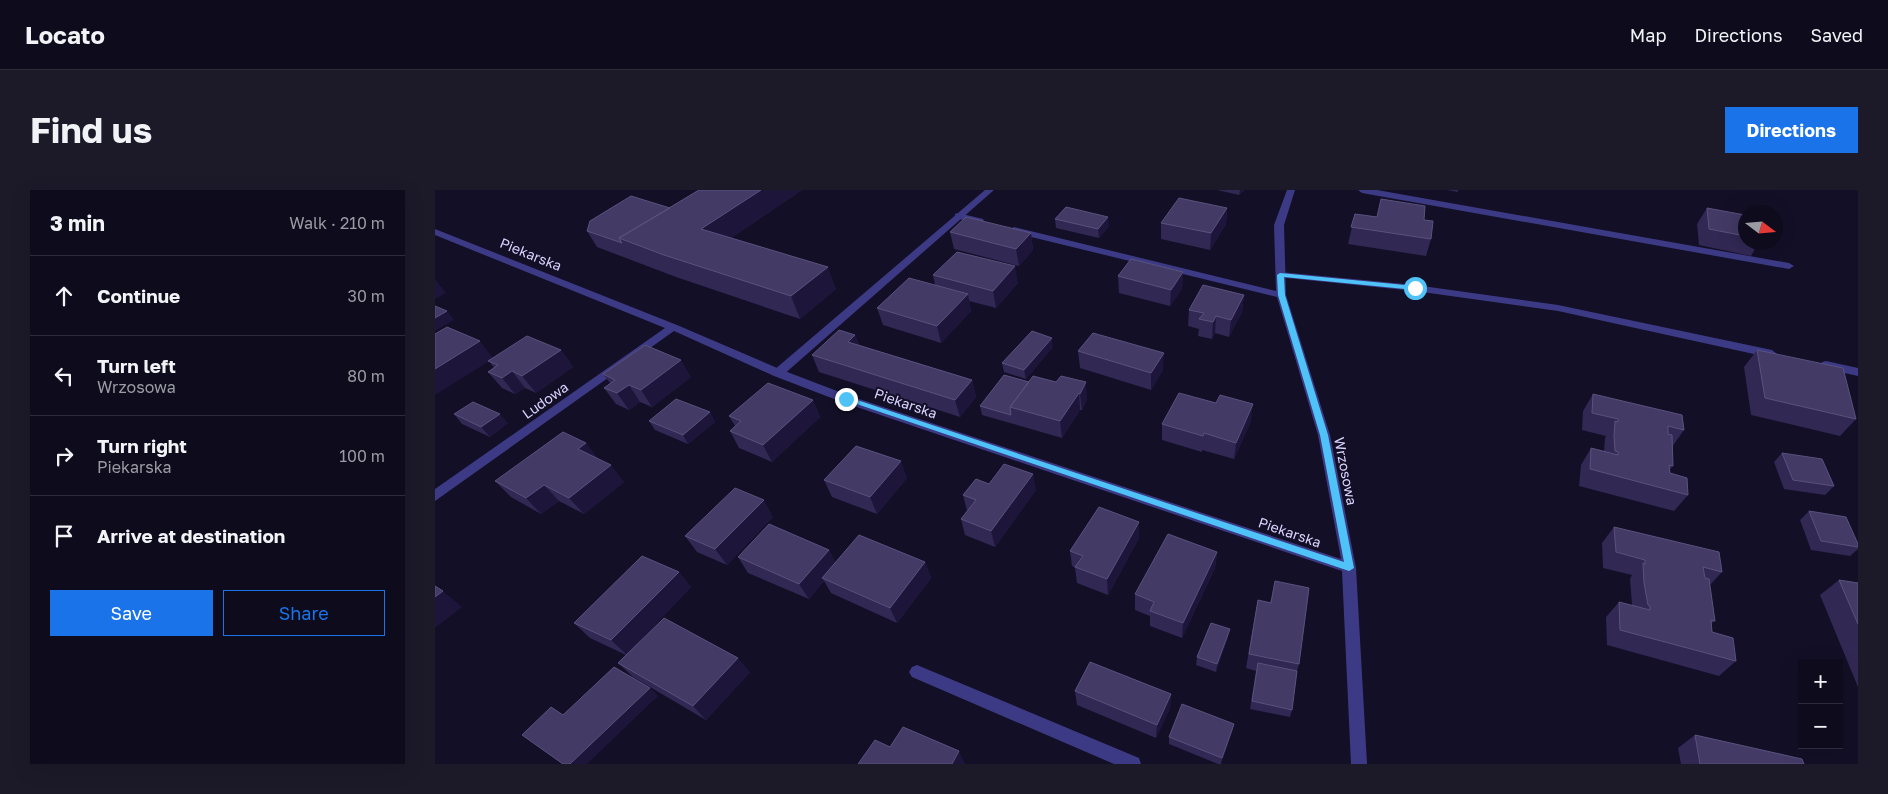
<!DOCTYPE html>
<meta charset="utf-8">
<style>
body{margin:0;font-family:"Golos Text",sans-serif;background:#1c1929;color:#f1f3f6}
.controls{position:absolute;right:15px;bottom:15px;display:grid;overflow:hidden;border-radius:0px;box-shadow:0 5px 20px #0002}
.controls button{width:45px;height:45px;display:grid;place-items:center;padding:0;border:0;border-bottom:1px solid #2e2b3b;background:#0e0b1c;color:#f1f3f6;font:25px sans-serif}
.compass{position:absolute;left:1303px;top:15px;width:45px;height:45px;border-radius:50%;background:#0e0b1c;box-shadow:0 5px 20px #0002;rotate:106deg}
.stop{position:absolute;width:15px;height:15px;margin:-11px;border:4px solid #4fc3f7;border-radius:50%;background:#fff}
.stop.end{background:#4fc3f7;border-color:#fff;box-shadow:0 1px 5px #0008}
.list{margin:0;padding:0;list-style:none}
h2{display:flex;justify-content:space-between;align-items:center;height:65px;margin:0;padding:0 20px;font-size:21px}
h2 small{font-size:16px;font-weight:400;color:#9b9ba3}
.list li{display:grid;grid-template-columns:32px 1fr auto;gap:15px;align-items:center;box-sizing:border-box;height:80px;padding:0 20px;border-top:1px solid #2e2b3b}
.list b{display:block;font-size:19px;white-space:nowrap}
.list p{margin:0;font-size:16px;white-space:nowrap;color:#9b9ba3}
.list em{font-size:16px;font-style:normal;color:#9b9ba3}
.actions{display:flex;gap:10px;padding:15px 20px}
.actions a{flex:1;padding:11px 0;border:1px solid #1a73e8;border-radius:0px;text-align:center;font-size:18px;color:#1a73e8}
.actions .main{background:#1a73e8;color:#fff}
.icon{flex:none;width:28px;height:28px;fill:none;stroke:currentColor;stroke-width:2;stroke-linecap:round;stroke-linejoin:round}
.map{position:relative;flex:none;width:1423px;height:574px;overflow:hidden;border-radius:0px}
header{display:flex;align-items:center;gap:30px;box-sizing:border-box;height:70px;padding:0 25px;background:#0e0b1c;border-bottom:1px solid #2e2b3b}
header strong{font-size:24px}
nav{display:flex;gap:28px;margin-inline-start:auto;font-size:18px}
.intro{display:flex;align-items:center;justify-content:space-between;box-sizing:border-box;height:120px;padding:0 30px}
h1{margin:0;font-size:35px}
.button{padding:12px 22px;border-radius:0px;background:#1a73e8;color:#fff;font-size:18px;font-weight:700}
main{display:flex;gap:30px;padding:0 30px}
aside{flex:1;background:#0e0b1c;border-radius:0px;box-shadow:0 5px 20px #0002}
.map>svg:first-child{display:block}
</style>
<header>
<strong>Locato</strong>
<nav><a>Map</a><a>Directions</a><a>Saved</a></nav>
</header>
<div class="intro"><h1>Find us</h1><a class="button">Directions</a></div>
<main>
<aside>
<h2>3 min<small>Walk · 210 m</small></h2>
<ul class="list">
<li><svg class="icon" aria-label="ahead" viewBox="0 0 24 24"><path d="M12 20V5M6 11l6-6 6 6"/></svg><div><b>Continue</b></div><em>30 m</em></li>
<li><svg class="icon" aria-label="left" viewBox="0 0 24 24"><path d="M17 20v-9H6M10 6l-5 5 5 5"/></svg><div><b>Turn left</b><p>Wrzosowa</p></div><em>80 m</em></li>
<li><svg class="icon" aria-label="right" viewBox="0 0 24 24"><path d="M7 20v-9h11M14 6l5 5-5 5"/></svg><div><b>Turn right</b><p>Piekarska</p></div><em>100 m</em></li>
<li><svg class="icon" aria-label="arrive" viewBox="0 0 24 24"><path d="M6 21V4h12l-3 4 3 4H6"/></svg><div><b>Arrive at destination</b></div></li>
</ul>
<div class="actions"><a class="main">Save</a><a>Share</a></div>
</aside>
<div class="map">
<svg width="1423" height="574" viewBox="0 0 1423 574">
<rect width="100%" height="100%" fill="#130f26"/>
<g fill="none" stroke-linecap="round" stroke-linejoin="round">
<path fill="#3d3a85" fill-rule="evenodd" d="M 550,0 L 559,0 L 347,186 L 339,186 L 337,183 L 339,180 Z
M 923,0 L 942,0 L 1354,73 L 1359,76 L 1354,79 L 927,3 Z
M 845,82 L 980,95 L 1123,115 L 1337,160 L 1342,164 L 1337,168 L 1123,121 L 980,101 L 842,87 L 842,83 Z
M 1391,171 L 1423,178 L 1423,186 L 1387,178 L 1386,175 L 1387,172 Z
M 482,475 L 704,568 L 706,574 L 679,574 L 477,487 L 474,482 L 477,477 Z"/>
<path fill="#3d3a85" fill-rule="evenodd" d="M 852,0 L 860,0 L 849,35 L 851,105 L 895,245 L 921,378 L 932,574 L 916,574 L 907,381 L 407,212 L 339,186 L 239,141 L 0,311 L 0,299 L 230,138 L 0,45 L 0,39 L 242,135 L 347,180 L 415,206 L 906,369 L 883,245 L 842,107 L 576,42 L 574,40 L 579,37 L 841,101 L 839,35 Z
M 523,23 L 548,29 L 549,31 L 545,34 L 520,28 L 520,24 Z"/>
</g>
<path fill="#312854" d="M 264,0 L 367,0 L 296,48 L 401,99 L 365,129 L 241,87 L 162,57 L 152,41 L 235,18 Z
M 782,0 L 809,0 L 804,5 Z
M 1012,0 L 1023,0 L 1023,2 Z
M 946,9 L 989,30 L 996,49 L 991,66 L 913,54 L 920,24 L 942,27 Z
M 792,18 L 791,34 L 775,60 L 726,49 L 726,33 Z
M 1272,18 L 1310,25 L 1310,52 L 1329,52 L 1324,60 L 1320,59 L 1316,66 L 1264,55 L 1262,34 Z
M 620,29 L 674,36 L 664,48 L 621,38 Z
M 515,42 L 596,43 L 598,60 L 584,76 L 519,59 Z
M 748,82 L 747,99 L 735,116 L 684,103 L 683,86 Z
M 498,85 L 583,93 L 561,118 L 534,111 L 536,121 L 506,153 L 448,135 L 442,118 L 500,95 Z
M 809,105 L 807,122 L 794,147 L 780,143 L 777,149 L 763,146 L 764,139 L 753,136 L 754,120 Z
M 420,145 L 424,155 L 537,190 L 541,207 L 525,227 L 384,182 L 377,165 Z
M 618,157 L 591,189 L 569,182 L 567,173 Z
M 126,160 L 138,177 L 101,203 L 90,198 L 80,204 L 67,198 L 53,182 L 59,178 L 54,171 L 0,205 L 58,168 Z
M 1322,160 L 1421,229 L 1405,246 L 1316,225 L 1309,177 Z
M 643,161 L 728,180 L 716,200 L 645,178 Z
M 168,184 L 256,187 L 217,217 L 205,212 L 194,220 L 181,214 L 169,198 L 175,193 Z
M 626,186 L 652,209 L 647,220 L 645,220 L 627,248 L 547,225 L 545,216 L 621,192 Z
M 1158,204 L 1249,240 L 1237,257 L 1238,276 L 1234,280 L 1235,283 L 1253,305 L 1239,321 L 1144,296 L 1146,275 L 1156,258 L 1169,261 L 1170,248 L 1171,246 L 1147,240 L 1148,221 Z
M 378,210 L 385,227 L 337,272 L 304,258 L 295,241 L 300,236 L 294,226 Z
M 275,222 L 280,232 L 253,254 L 220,240 L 214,231 Z
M 19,224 L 73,233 L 55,247 L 27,234 Z
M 816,231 L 799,269 L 767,260 L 767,262 L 727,250 L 727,234 Z
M 151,253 L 162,268 L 189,292 L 149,324 L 124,311 L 106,324 L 76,307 L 60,291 Z
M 1347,263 L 1399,296 L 1390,305 L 1349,299 L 1339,272 Z
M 472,288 L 442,324 L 397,307 L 389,290 Z
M 554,294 L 601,300 L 560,357 L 530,345 L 526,329 L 532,321 L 528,305 Z
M 1374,321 L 1423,354 L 1423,359 L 1415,366 L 1376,360 L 1365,330 Z
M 338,327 L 292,375 L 262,362 L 250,346 Z
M 1179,337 L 1287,382 L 1275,395 L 1280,431 L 1276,434 L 1277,442 L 1301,471 L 1284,486 L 1172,455 L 1171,427 L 1184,412 L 1197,415 L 1195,389 L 1197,385 L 1168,378 L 1167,353 Z
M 704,348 L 673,405 L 642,393 L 640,378 L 637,376 L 635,361 Z
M 394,360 L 400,372 L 490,372 L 496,388 L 462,433 L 396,403 L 389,391 L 374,409 L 313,383 L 303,367 Z
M 782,362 L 780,378 L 747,448 L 715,436 L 715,426 L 700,420 L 700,404 Z
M 244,382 L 256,397 L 195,461 L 315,482 L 271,530 L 198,487 L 183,473 L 191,465 L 155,448 L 139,433 Z
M 1404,390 L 1423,393 L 1423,497 L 1385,405 Z
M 840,391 L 864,474 L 862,481 L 857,520 L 855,527 L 815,519 L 821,481 L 811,478 L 820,425 L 823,410 L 835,413 Z
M 793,447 L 781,482 L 761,475 L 762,467 Z
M 640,501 L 736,504 L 735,518 L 721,548 L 642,515 Z
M 799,534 L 797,542 L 786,574 L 783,574 L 734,554 L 734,547 Z
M 1260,545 L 1369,574 L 1246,574 L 1243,558 Z"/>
<path fill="#1d163a" d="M 326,0 L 367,0 L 277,61 L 266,39 Z
M 805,0 L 809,0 L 804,5 Z
M 792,18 L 791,34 L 775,60 L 776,43 Z
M 673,27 L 674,36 L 664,48 L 663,39 Z
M 596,43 L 598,60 L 584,76 L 581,59 Z
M 580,76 L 583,93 L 561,118 L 558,101 Z
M 393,77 L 401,99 L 365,129 L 356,106 Z
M 748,82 L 747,99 L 735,116 L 736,100 Z
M 0,89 L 11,103 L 0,109 Z
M 533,104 L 536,121 L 506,153 L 502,136 Z
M 809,105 L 807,122 L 794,147 L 796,130 Z
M 12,121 L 19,130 L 0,141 L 0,128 Z
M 781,126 L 780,143 L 777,149 L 778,132 Z
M 420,145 L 426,162 L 413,152 Z
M 617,148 L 618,157 L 591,189 L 589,180 Z
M 45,151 L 58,168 L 0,205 L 0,179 Z
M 126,160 L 138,177 L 101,203 L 87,186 Z
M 729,163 L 728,180 L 716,200 L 716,183 Z
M 246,170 L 256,187 L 217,217 L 206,200 Z
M 77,181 L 90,198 L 80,204 L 67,188 Z
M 537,190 L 541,207 L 525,227 L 520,210 Z
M 651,192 L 652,209 L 647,220 L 645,204 Z
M 194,195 L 205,212 L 194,220 L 182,203 Z
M 644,203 L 645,220 L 627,248 L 625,231 Z
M 378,210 L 385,227 L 337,272 L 328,255 Z
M 818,214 L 816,231 L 799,269 L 801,253 Z
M 275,222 L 280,232 L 253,254 L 248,245 Z
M 65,224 L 73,233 L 55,247 L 46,237 Z
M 151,253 L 164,270 L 143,259 Z
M 466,271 L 472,288 L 442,324 L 435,307 Z
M 176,275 L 189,292 L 149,324 L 134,308 Z
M 598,284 L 601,300 L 560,357 L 556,341 Z
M 109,295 L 124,311 L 106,324 L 91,308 Z
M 329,310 L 338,327 L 292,375 L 280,359 Z
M 704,332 L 704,348 L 673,405 L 672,389 Z
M 394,360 L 402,376 L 387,388 L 389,391 L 374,409 L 364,394 Z
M 782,362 L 780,378 L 747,448 L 748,433 Z
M 490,372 L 496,388 L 462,433 L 455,418 Z
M 244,382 L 256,397 L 192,465 L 176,450 Z
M 8,401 L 27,417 L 0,438 L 0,407 Z
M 795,439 L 793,447 L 781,482 L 782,474 Z
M 303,468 L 315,482 L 271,530 L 258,516 Z
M 215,498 L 223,506 L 152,574 L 135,574 Z
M 736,504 L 735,518 L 721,548 L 722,535 Z
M 799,534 L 797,542 L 786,574 L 787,568 Z
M 524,561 L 530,574 L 517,574 Z"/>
<path fill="#433a66" stroke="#5a527e" d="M 264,0 L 326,0 L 266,39 L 393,77 L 356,106 L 229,65 L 184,48 Z
M 196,6 L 235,18 L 184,48 L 187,53 L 152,41 L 155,31 Z
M 744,8 L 792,18 L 776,43 L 726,33 Z
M 946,9 L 990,16 L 989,30 L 998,31 L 996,49 L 916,37 L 920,24 L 942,27 Z
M 631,17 L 673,27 L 663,39 L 620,29 Z
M 1272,18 L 1310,25 L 1310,46 L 1274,39 Z
M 531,27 L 596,43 L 581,59 L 515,42 Z
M 522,62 L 580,76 L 558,101 L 498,85 Z
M 696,69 L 748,82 L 736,100 L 683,86 Z
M 474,88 L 533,104 L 502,136 L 442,118 Z
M 768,95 L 809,105 L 796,130 L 781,126 L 778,132 L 764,129 L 769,123 L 754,120 Z
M 0,116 L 12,121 L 0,128 Z
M 12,137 L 45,151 L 0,179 L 0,144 Z
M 404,140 L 420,145 L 413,152 L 537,190 L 520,210 L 377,165 Z
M 597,141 L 617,148 L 589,180 L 567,173 Z
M 658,143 L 729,163 L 716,183 L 643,161 Z
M 92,146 L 126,160 L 87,186 L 77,181 L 67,188 L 53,182 L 63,175 L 53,171 Z
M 210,155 L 246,170 L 206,200 L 194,195 L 182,203 L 169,198 L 180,190 L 168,184 Z
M 1322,160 L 1408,178 L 1421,229 L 1330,208 Z
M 569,185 L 594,192 L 575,217 L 576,225 L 545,216 Z
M 598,186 L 621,192 L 626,186 L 651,192 L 645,204 L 644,203 L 625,231 L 575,217 Z
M 333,193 L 378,210 L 328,255 L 295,241 L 306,231 L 294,226 Z
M 744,203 L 781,213 L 785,205 L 818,214 L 801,253 L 769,243 L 768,246 L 727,234 Z
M 1158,204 L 1247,225 L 1249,240 L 1233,236 L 1233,244 L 1237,245 L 1238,276 L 1234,275 L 1235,283 L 1252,288 L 1253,305 L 1155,279 L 1156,258 L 1183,265 L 1183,262 L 1180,261 L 1179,246 L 1180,231 L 1183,232 L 1183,229 L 1157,223 Z
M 241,209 L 275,222 L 248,245 L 214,231 Z
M 38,212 L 65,224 L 46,237 L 19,224 Z
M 128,242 L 151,253 L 143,259 L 176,275 L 134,308 L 109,295 L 91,308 L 60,291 Z
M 421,256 L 466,271 L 435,307 L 389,290 Z
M 1347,263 L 1387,269 L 1399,296 L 1358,290 Z
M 569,274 L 598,284 L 556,341 L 526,329 L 541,310 L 528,305 L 541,289 L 554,294 Z
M 300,298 L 329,310 L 280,359 L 250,346 Z
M 664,317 L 704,332 L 672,389 L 640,377 L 648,366 L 635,361 Z
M 1374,321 L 1411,327 L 1423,354 L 1423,357 L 1386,351 Z
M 334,334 L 394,360 L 364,394 L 303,367 Z
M 1179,337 L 1284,362 L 1287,382 L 1268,377 L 1270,388 L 1274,389 L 1280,431 L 1276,430 L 1277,442 L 1298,448 L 1301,471 L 1185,440 L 1184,412 L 1215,420 L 1215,416 L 1213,415 L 1209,393 L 1208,373 L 1210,374 L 1210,370 L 1181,362 Z
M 733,344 L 782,362 L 748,433 L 715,421 L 719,412 L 700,404 Z
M 424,345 L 490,372 L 455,418 L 387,388 Z
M 207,366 L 244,382 L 176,450 L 139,433 Z
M 1404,390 L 1423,393 L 1423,434 Z
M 840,391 L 874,398 L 864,474 L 814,464 L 823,410 L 836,413 Z
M 0,396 L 8,401 L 0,407 Z
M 229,428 L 303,468 L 258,516 L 183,473 Z
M 776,433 L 795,439 L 782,474 L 762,467 Z
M 655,472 L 736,504 L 722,535 L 640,501 Z
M 823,473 L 862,481 L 857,520 L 817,511 Z
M 179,477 L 215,498 L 135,574 L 128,574 L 87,545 L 116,517 L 128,525 Z
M 747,514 L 799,534 L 787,568 L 734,547 Z
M 468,537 L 524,561 L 517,574 L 423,574 L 440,550 L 455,557 Z
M 1260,545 L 1367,569 L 1369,574 L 1265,574 Z"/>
<path fill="#4fc3f7" d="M 845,83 L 980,96 L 984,98 L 980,100 L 849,87 L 850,105 L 893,245 L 919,378 L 914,381 L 407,209 L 413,207 L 909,372 L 885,245 L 843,105 L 842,85 Z"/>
<g text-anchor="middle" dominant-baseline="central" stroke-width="4" stroke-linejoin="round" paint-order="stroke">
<g font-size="14" fill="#d9d4ff" stroke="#130f26">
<text transform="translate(96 64) rotate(22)">Piekarska</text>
<text transform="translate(110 210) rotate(-35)">Ludowa</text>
<text transform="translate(471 213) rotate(19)">Piekarska</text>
<text transform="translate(911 281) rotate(79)">Wrzosowa</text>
<text transform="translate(855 342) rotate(19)">Piekarska</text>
</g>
</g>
</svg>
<div class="controls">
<button>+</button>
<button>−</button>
</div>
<svg class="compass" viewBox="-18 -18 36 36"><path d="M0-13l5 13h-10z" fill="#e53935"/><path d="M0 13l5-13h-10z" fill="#9b9ba3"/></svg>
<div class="stop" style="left:980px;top:98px"></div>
<div class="stop end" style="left:411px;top:209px"></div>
</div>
</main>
